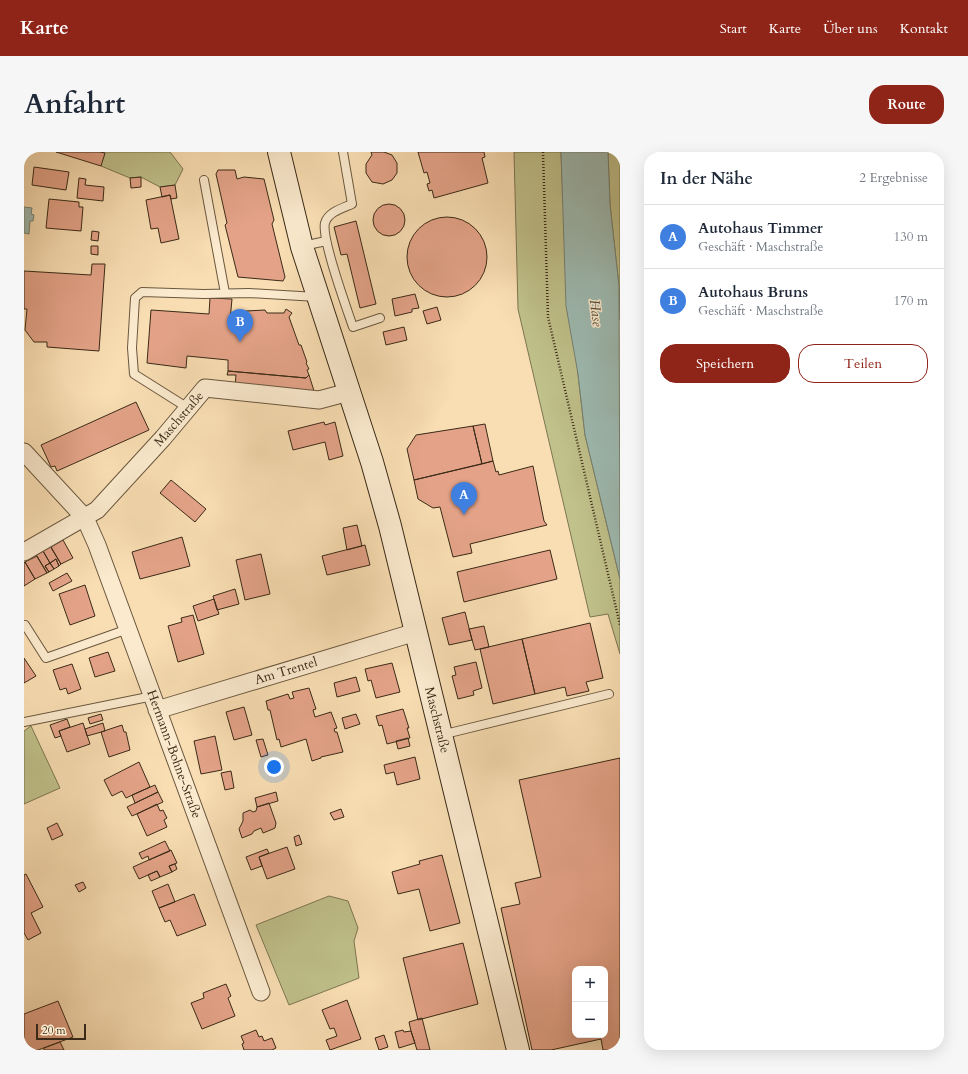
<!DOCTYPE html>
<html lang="de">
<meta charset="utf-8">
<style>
body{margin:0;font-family:Cardo,serif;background:#f6f6f7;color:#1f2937}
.controls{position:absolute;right:12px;bottom:12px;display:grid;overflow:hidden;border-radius:8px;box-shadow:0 4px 16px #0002}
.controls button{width:36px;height:36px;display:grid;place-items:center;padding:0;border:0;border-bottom:1px solid #e0e1e3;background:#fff;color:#1f2937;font:20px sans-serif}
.scale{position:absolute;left:12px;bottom:10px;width:50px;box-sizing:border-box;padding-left:4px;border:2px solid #3a2a17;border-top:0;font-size:11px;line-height:14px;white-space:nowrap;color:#3a2a17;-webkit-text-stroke:3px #fbeace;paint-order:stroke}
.you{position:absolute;left:250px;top:615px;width:14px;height:14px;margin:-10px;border:3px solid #fff;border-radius:50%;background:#1a73e8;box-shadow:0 0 0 6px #1a73e833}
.badge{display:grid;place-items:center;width:26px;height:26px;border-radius:50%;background:#8f2418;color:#fff;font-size:13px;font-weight:700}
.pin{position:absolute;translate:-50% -33px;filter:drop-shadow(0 1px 2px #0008)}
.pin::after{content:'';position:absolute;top:21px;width:14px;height:12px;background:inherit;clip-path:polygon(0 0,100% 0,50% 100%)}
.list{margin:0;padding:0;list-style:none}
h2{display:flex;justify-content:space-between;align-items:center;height:52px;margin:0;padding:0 16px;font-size:17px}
h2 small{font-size:13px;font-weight:400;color:#747a83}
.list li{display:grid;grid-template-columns:26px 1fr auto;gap:12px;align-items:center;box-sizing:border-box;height:64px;padding:0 16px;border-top:1px solid #e0e1e3}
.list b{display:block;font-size:15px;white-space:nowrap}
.list p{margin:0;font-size:13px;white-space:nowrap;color:#747a83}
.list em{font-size:13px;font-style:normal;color:#747a83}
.actions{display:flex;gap:8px;padding:12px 16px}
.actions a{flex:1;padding:9px 0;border:1px solid #8f2418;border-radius:16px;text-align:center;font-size:14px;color:#8f2418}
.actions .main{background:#8f2418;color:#fff}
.map{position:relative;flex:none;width:596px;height:898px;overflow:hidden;border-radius:16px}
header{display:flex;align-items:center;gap:24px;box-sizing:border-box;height:56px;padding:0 20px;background:#8f2418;color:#fff}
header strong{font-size:19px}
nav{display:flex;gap:22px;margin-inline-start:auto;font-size:14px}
.intro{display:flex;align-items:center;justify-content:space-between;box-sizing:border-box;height:96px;padding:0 24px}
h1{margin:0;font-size:28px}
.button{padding:10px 18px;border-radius:16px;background:#8f2418;color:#fff;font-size:14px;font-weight:700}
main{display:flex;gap:24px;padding:0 24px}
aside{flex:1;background:#fff;border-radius:16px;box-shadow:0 4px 16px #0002}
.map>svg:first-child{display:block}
</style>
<header>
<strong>Karte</strong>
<nav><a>Start</a><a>Karte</a><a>Über uns</a><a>Kontakt</a></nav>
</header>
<div class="intro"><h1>Anfahrt</h1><a class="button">Route</a></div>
<main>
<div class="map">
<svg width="596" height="898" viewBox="0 0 596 898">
<rect width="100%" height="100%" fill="#f9deb3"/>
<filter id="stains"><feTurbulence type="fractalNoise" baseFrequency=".005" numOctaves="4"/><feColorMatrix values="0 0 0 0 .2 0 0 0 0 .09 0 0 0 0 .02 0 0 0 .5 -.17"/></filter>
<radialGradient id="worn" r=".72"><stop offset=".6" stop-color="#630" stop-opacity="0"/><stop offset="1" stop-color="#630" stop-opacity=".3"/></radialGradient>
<path fill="#c0c18b" stroke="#7d7651" d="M 76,0 L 146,0 L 159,17 L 151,33 L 136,35 L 117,25 L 106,26 L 77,14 Z
M 490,0 L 537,0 L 539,45 L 554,222 L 561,283 L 596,427 L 596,502 L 584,462 L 566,465 L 494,157 Z
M 584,0 L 596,0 L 596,168 L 595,134 L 586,53 Z
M 7,574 L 36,636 L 0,652 L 0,579 Z
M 305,744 L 324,749 L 334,776 L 330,789 L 335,826 L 265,853 L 232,773 Z"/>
<path fill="#9ebbb2" stroke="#768174" d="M 537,0 L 584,0 L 586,53 L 595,134 L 596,427 L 561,283 L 554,222 L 542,154 Z
M 0,55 L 8,56 L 7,62 L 10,63 L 9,69 L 6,69 L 5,82 L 0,81 Z"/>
<path fill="#e4a388" stroke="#3a2a17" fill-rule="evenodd" d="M 32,0 L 76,0 L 81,1 L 77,14 Z
M 347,0 L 360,0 L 368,3 L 373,11 L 373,21 L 368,28 L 359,32 L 348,30 L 342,21 L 342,12 L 348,3 Z
M 394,0 L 460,0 L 461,5 L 458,6 L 464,31 L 410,46 L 408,38 L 405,39 L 403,32 L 406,31 L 403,20 L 400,21 Z
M 10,15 L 45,20 L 42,38 L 8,33 Z
M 194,18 L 211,18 L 213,27 L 220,25 L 240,27 L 250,68 L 248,72 L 261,125 L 259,129 L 214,125 L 201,73 L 203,71 L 192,22 Z
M 117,25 L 117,35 L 107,36 L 106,26 Z
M 55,26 L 62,27 L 61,33 L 80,35 L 79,49 L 53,46 Z
M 151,33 L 153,46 L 147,47 L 146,43 L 138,45 L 136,35 Z
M 146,43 L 155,87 L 137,91 L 134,76 L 127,77 L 122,48 Z
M 25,47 L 55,50 L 55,55 L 59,55 L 57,79 L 22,76 Z
M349 68a16 16 0 1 1 32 0a16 16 0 1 1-32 0Z
M383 105a40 40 0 1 1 80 0a40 40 0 1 1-80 0Z
M 332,69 L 352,152 L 336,156 L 323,102 L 317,103 L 310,75 Z
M 68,79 L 75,80 L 74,89 L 67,88 Z
M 67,94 L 74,94 L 74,103 L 67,102 Z
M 68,112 L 81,112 L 75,199 L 23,195 L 23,190 L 10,190 L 1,178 L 3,157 L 0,157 L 0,119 L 67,123 Z
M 391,142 L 395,156 L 388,157 L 388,160 L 371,164 L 368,147 Z
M 186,146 L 208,147 L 206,168 L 219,168 L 220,162 L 222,159 L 241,158 L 243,161 L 260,161 L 262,157 L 268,161 L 265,165 L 275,193 L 277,193 L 283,210 L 282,211 L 285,217 L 283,218 L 285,223 L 282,226 L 204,219 L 204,208 L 163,204 L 162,216 L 123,211 L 127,158 L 185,162 Z
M 413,155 L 417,168 L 403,172 L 399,159 Z
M 380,175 L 383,188 L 362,193 L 359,180 Z
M 204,219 L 282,226 L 285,223 L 291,242 L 211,235 L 212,223 L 203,223 Z
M 112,250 L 125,278 L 33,319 L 31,314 L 27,315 L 17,293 Z
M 300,270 L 301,273 L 311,270 L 319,304 L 305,308 L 301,290 L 269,298 L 264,279 Z
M 461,272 L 469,309 L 458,312 L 449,274 Z
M 449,274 L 458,312 L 390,328 L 383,297 L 392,283 Z
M 469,309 L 472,320 L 474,319 L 475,323 L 509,314 L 520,369 L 523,373 L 446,392 L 448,401 L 429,405 L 416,355 L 409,356 L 394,347 L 390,328 Z
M 147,328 L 182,357 L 171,370 L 136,341 Z
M 333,373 L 338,394 L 323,398 L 319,376 Z
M 158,385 L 166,414 L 116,427 L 108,400 Z
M 39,388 L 49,406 L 37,412 L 27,395 Z
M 341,393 L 346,413 L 303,423 L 298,404 Z
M 26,394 L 37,412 L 35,414 L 32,407 L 26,411 L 19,399 Z
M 526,398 L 533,427 L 440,450 L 433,420 Z
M 19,399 L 26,411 L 21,414 L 25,420 L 23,421 L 12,403 Z
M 237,402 L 246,442 L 221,448 L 212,408 Z
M 13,404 L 23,421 L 11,427 L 1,410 Z
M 32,407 L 35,414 L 30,417 L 26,411 Z
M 1,410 L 11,427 L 0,434 L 0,411 Z
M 26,411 L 30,417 L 25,420 L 21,414 Z
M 43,421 L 48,429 L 29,439 L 25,431 Z
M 61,433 L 71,464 L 46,473 L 35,442 Z
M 211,437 L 215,452 L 193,458 L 189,444 Z
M 190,447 L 195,462 L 174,469 L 169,454 Z
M 441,460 L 448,488 L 425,493 L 418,466 Z
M 169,463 L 180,502 L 154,510 L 144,474 L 158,470 L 157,466 Z
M 566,471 L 579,526 L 562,530 L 565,539 L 543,544 L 541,535 L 511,542 L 498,487 Z
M 460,474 L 465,495 L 451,498 L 445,477 Z
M 498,487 L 511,542 L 469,552 L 456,497 Z
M 84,500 L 91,519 L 71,525 L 65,506 Z
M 0,506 L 12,524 L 0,531 Z
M 452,510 L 458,536 L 449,539 L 450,543 L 434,547 L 428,524 L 432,523 L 430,515 Z
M 368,511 L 376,540 L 352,546 L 347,528 L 344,529 L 341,517 Z
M 48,512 L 57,537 L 44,542 L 42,536 L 36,538 L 29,518 Z
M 332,525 L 336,539 L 313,545 L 310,531 Z
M 285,536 L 292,557 L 289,558 L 291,565 L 307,560 L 313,576 L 310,577 L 311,580 L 313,580 L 319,600 L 297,605 L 297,606 L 288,609 L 282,587 L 257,595 L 255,587 L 253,588 L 246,558 L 244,558 L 242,549 L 264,542 L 266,547 L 270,546 L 268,540 Z
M 220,555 L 228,583 L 210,588 L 202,560 Z
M 379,557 L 385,576 L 383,576 L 386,586 L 363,592 L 358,573 L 355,574 L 352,564 Z
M 77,562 L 79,568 L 66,572 L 64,566 Z
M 332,562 L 336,572 L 321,577 L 318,566 Z
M 43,567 L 46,575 L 35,579 L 37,584 L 31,586 L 26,573 Z
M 59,571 L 66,592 L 43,600 L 35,579 Z
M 79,571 L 81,579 L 63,584 L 61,577 Z
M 98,573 L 100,580 L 102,580 L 106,598 L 85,605 L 77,580 Z
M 191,584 L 198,618 L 177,622 L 170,589 Z
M 384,586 L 386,594 L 374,597 L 372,589 Z
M 239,587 L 244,603 L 237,605 L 232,588 Z
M 391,605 L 396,627 L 373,633 L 370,620 L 362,622 L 360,613 Z
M 596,606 L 596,898 L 579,898 L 577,887 L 527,898 L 508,898 L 477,756 L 496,752 L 491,731 L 517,725 L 495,628 ZM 551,817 L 581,817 L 581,883 L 551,883 Z
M 115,610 L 126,635 L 102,646 L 98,639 L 88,644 L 80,628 Z
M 207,619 L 210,636 L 201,638 L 197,621 Z
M 131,633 L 134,640 L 111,651 L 108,643 Z
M 134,640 L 139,650 L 108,664 L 103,655 Z
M 252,640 L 254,649 L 233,655 L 231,646 Z
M 245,651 L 252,671 L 251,676 L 249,677 L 239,681 L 237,676 L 230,679 L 228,682 L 218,686 L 215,677 L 219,669 L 219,661 L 226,658 L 229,660 L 232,659 L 233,655 Z
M 133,652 L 136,659 L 139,658 L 143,666 L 140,668 L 143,675 L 123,684 L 113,662 Z
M 317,657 L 320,665 L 310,668 L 306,661 Z
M 33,671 L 39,683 L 28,688 L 23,676 Z
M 275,683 L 278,692 L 272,694 L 270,685 Z
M 141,689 L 146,699 L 125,708 L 124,704 L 118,707 L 115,701 Z
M 263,695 L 271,717 L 243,727 L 235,705 Z
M 243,697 L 245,701 L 235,705 L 238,714 L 227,718 L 222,705 Z
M 147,698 L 153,711 L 145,714 L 148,720 L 136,725 L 133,719 L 115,727 L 109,715 Z
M 418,703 L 436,771 L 406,779 L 395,737 L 374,742 L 368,720 L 396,712 L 395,709 Z
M 151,712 L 153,717 L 148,720 L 145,714 Z
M 133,719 L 136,725 L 127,729 L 124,723 Z
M 2,722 L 19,755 L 7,761 L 17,781 L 4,788 L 0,781 L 0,723 Z
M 59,730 L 62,736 L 55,740 L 51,733 Z
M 144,732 L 151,750 L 135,756 L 128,739 Z
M 170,742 L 182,773 L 153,784 L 146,768 L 141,770 L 135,756 Z
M 439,791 L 454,852 L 394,868 L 379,806 Z
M 202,832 L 207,844 L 204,846 L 211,864 L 178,877 L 167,851 L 180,846 L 179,841 Z
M 323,848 L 337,887 L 306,898 L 302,888 L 313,884 L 310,876 L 306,877 L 298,858 Z
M 34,849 L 49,885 L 14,898 L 0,898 L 0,862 Z
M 398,866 L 406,898 L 393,898 L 387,879 L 385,870 Z
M 232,878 L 235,885 L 238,884 L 240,889 L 248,886 L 252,896 L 248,898 L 220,898 L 218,892 L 220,891 L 217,884 Z
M 379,878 L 380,880 L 387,879 L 391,891 L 375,896 L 371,880 Z
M 360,883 L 364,895 L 355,898 L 351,886 Z
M 36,890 L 40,898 L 20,898 L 20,896 Z"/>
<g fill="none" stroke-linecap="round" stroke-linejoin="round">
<defs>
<path id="lane" d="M 319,0 L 328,52 C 319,56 304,60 301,71 C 297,86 323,157 329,175 L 356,166
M 180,28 L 201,141
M 279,94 L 302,89
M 164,256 L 110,222 L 108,196 L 111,146 L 118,140 L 180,142 L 225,141 L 293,145
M 1,473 L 22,506 L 104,477
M 0,570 L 129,544
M 417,583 L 585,542"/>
<path id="street" d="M 0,300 L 61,366 L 73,393 L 237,840
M 0,400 L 73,358 L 139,286 L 181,236 L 295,248 L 325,240
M 133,558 L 392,480"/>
<path id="secondary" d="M 255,0 L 278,95 L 348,310 L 366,374 L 494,898"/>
</defs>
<use href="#lane" stroke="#6a573e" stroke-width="10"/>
<use href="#street" stroke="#6a573e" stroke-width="19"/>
<use href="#secondary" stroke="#3a2a17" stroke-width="24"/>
<path stroke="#3a2a17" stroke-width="2.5" stroke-dasharray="1 2" stroke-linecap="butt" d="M 519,0 L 524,165 L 596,473"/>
<use href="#lane" stroke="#fbeace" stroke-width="8"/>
<use href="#street" stroke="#fbeace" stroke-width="17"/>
<use href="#secondary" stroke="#fbeace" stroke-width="22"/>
</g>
<g text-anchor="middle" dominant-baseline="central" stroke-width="3" stroke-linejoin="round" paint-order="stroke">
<g font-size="13" fill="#3a2a17" stroke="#fbeace">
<text transform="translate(155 267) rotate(-49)">Maschstraße</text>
<text transform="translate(262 519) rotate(-17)">Am Trentel</text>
<text transform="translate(413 568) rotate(76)">Maschstraße</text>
<text transform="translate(150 602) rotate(70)">Hermann-Bohne-Straße</text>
</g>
<g font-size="14" font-style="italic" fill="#534e3e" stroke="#fbeace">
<text transform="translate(572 161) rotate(83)">Hase</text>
</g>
</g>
<rect width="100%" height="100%" filter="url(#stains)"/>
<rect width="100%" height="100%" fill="url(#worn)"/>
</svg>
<div class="controls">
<button>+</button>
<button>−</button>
</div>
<div class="scale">20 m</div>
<div class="you"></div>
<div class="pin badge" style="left:440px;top:363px;background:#3f7fe0">A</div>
<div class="pin badge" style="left:216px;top:190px;background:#3f7fe0">B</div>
</div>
<aside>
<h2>In der Nähe<small>2 Ergebnisse</small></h2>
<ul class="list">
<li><span class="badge" style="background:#3f7fe0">A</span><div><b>Autohaus Timmer</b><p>Geschäft · Maschstraße</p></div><em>130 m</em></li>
<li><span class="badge" style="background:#3f7fe0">B</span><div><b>Autohaus Bruns</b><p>Geschäft · Maschstraße</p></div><em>170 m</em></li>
</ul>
<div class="actions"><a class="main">Speichern</a><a>Teilen</a></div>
</aside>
</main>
